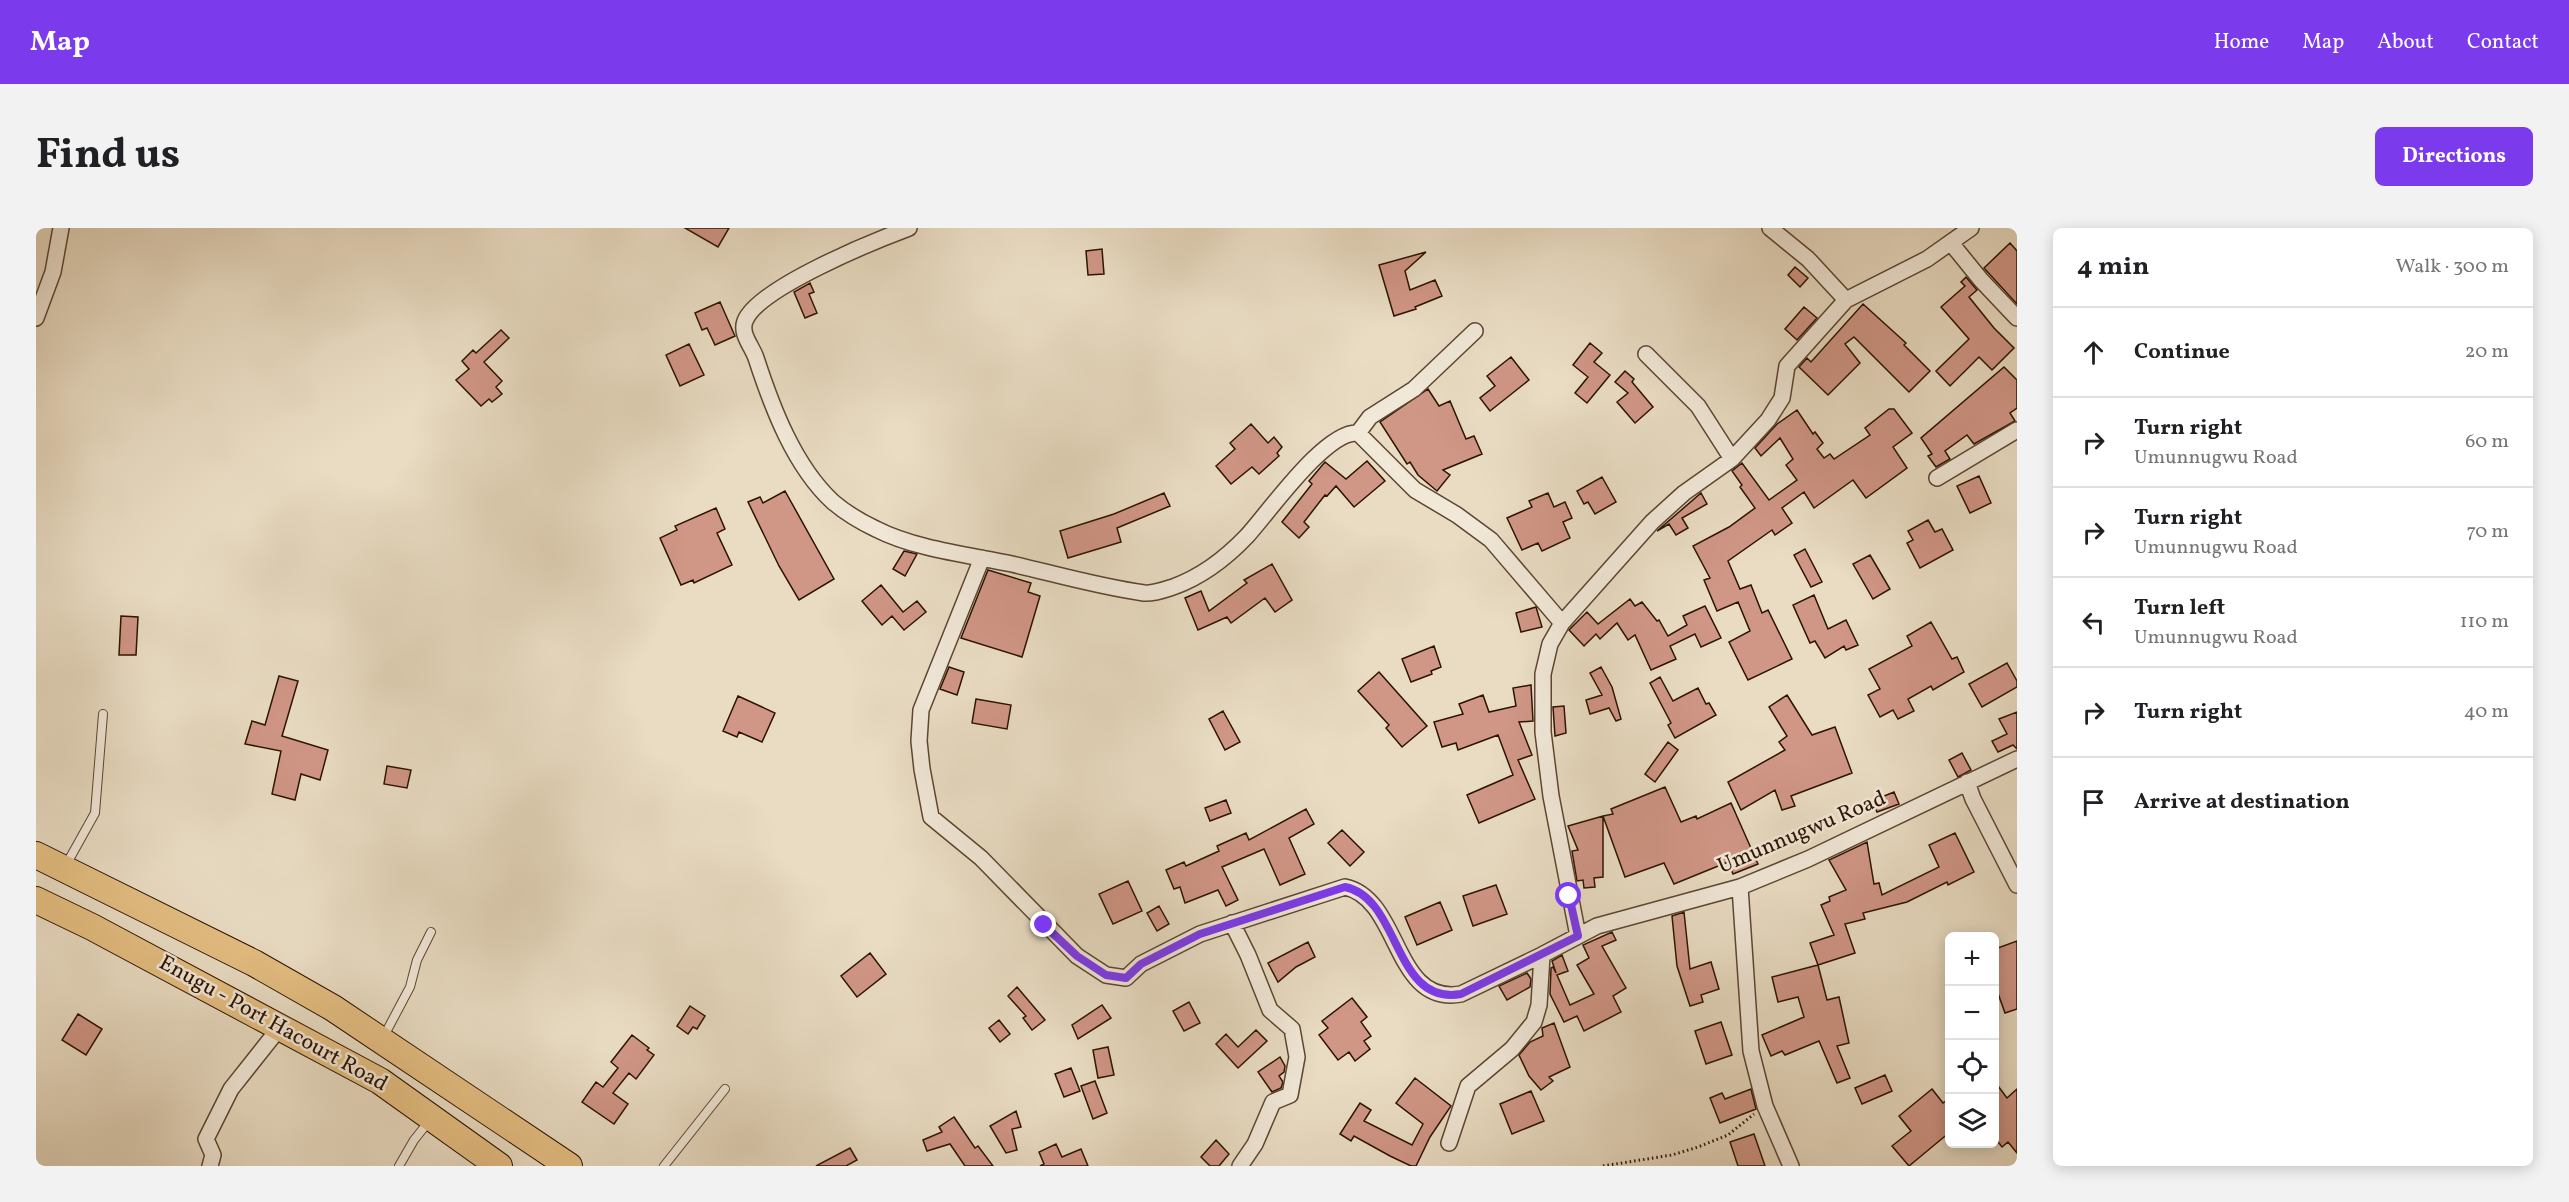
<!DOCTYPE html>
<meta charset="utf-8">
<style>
body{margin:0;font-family:Vollkorn,serif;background:#f2f2f2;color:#202124}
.controls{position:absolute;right:18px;bottom:18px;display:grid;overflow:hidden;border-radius:9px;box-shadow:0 3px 15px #0003}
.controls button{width:54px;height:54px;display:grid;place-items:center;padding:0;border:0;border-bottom:2px solid #e0e0e0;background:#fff;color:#202124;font:30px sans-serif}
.stop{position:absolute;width:18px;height:18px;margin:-14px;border:4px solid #7c3aed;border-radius:50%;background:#fff}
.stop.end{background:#7c3aed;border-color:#fff;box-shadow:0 2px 6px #0008}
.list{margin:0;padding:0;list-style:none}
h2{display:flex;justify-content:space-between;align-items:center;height:78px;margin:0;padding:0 24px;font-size:26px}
h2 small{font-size:20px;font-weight:400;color:#757577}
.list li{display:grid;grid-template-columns:39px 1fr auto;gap:18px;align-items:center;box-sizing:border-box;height:90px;padding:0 24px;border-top:2px solid #e0e0e0}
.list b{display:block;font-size:22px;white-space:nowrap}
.list p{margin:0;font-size:20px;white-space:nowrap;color:#757577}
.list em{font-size:20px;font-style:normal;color:#757577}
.icon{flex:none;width:33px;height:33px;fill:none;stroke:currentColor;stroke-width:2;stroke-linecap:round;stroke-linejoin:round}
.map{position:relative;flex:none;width:1981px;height:938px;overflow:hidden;border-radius:9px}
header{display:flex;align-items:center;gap:36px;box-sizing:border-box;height:84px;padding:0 30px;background:#7c3aed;color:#fff}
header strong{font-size:28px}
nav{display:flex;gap:33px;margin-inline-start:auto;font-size:21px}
.intro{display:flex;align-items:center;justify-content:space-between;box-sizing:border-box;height:144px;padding:0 36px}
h1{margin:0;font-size:42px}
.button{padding:15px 27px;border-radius:9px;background:#7c3aed;color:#fff;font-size:21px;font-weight:700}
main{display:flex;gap:36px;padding:0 36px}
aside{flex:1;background:#fff;border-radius:9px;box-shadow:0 3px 15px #0003}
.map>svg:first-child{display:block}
</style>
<header>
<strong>Map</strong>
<nav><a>Home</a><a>Map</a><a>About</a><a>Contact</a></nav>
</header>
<div class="intro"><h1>Find us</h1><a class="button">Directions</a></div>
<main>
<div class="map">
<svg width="1981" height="938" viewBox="0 0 1981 938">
<rect width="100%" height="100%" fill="#e9dcc3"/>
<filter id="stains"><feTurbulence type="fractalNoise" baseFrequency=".00333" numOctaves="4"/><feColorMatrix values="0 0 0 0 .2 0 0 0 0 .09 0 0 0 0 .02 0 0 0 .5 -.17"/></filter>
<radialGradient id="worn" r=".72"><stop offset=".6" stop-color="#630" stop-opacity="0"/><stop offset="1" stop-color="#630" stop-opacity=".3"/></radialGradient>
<path fill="#d09686" stroke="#2d1301" stroke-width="1.5" d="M 649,0 L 693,0 L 682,19 Z
M 1974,15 L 1981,23 L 1981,76 L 1948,40 Z
M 1066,21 L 1068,46 L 1052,47 L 1050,23 Z
M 1390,24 L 1369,43 L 1374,62 L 1399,52 L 1406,68 L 1379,79 L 1380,81 L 1358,88 L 1343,37 Z
M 1759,39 L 1772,50 L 1764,59 L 1752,47 Z
M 1930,49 L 1941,62 L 1933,69 L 1958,100 L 1978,120 L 1956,142 L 1943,129 L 1914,158 L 1900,143 L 1933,111 L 1905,79 L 1929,58 L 1925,54 Z
M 774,55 L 778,64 L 773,66 L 781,85 L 769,90 L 758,64 Z
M 684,74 L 699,108 L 679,117 L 671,100 L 666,102 L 659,85 Z
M 1827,76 L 1870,115 L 1868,117 L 1894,143 L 1873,164 L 1818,109 L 1809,116 L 1824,135 L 1792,167 L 1763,139 L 1771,130 L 1775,134 Z
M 1768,79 L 1781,90 L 1761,112 L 1749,101 Z
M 465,102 L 473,110 L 448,134 L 466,153 L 460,159 L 466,166 L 456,174 L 453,171 L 445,178 L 420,152 L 433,141 L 426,133 L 437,122 L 440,125 Z
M 1554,115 L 1566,125 L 1558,134 L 1574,147 L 1551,175 L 1539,165 L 1552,149 L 1537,137 Z
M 653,116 L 668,147 L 644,158 L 630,127 Z
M 1475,129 L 1493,152 L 1454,183 L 1444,170 L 1459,158 L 1451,148 Z
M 1968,139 L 1981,152 L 1981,180 L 1974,185 L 1979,193 L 1938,216 L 1931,207 L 1909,223 L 1914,231 L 1900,239 L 1892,228 L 1896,226 L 1885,210 Z
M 1589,143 L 1598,151 L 1596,154 L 1617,179 L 1599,195 L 1581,174 L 1592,165 L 1579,154 Z
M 1392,161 L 1403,178 L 1414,173 L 1430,211 L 1438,208 L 1446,226 L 1407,242 L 1414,247 L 1401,263 L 1382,247 L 1374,234 L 1371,236 L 1344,194 Z
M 1853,181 L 1858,181 L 1876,205 L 1857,219 L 1871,240 L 1830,270 L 1817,252 L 1778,280 L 1768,264 L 1746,280 L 1756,295 L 1739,307 L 1736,302 L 1692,333 L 1704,361 L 1715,357 L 1726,385 L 1732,382 L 1756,431 L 1712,452 L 1693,414 L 1714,403 L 1702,374 L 1681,383 L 1668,352 L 1674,350 L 1657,318 L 1693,299 L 1719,280 L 1704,259 L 1706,257 L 1696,243 L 1706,235 L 1733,272 L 1761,252 L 1750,237 L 1757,231 L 1744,210 L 1725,228 L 1719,220 L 1741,196 L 1761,182 L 1777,206 L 1779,204 L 1787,215 L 1781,221 L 1788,230 L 1794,226 L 1798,231 L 1834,207 L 1829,200 Z
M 1215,196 L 1232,215 L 1238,209 L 1246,219 L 1241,225 L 1243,228 L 1223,246 L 1216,239 L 1195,256 L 1180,238 L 1199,221 L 1194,215 Z
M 1331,233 L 1349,253 L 1318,279 L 1300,258 L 1291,268 L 1289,267 L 1268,294 L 1273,299 L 1263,310 L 1246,294 L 1276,256 L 1273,253 L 1289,234 L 1310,251 Z
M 1943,248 L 1955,275 L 1934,285 L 1921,258 Z
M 1566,249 L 1580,274 L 1559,286 L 1552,274 L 1548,276 L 1541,263 Z
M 749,263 L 798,351 L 763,372 L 743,338 L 712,274 L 724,269 L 727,275 Z
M 1128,265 L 1134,278 L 1081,300 L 1085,314 L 1032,330 L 1024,303 L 1078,286 Z
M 1512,265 L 1518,279 L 1529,274 L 1536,290 L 1527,294 L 1534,310 L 1506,323 L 1502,315 L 1486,322 L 1471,290 L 1496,279 L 1493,273 Z
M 1665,265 L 1671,276 L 1646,290 L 1652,300 L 1640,307 L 1633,296 L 1621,303 Z
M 680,280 L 689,301 L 681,305 L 696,337 L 658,355 L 657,352 L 645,357 L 624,310 L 641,302 L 639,298 Z
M 1892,292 L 1899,304 L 1906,301 L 1917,322 L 1884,340 L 1871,315 L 1877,312 L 1872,303 Z
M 1769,321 L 1786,354 L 1775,359 L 1758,327 Z
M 868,323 L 881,326 L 869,348 L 857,341 Z
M 1834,327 L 1854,361 L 1837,371 L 1817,336 Z
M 1236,336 L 1256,372 L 1239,384 L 1229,370 L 1195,395 L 1191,389 L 1162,402 L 1149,370 L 1165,363 L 1173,383 L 1211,355 L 1208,352 Z
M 952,342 L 995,355 L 992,364 L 1004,368 L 986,429 L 925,410 Z
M 845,357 L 867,384 L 881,373 L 890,384 L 868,402 L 856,388 L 846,397 L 826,373 Z
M 1778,367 L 1792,401 L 1810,392 L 1822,417 L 1810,422 L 1808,418 L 1789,430 L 1779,413 L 1774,415 L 1757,377 Z
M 1594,371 L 1599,378 L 1606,374 L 1621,393 L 1623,392 L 1632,408 L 1651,397 L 1647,388 L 1669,378 L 1685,410 L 1665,419 L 1659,406 L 1634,418 L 1640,431 L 1615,442 L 1599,407 L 1592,412 L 1581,395 L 1564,411 L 1560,406 L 1548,418 L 1533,402 L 1551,384 L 1562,396 Z
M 1500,379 L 1506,399 L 1485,404 L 1480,385 Z
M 85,388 L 102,389 L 100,427 L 83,427 Z
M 1895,394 L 1916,431 L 1921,429 L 1928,444 L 1897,462 L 1895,458 L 1872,471 L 1878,483 L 1862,491 L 1857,482 L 1844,489 L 1832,467 L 1844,461 L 1833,441 L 1876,418 L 1871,408 Z
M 1398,418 L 1405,439 L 1395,443 L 1396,446 L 1375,454 L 1366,431 Z
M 1971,435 L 1981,453 L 1981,459 L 1946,479 L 1933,456 Z
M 913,439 L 928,444 L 921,467 L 904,461 Z
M 1565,439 L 1576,459 L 1585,491 L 1580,493 L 1573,480 L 1554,486 L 1550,472 L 1566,467 L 1554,445 Z
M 1343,444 L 1391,498 L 1366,519 L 1350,500 L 1353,497 L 1322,463 Z
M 243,448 L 262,453 L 246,508 L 292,522 L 284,552 L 265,546 L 259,572 L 236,566 L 245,523 L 209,516 L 216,493 L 229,497 Z
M 1624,449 L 1637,473 L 1662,460 L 1670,476 L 1673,475 L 1680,487 L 1639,510 L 1632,497 L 1635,495 L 1614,455 Z
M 1495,457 L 1497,493 L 1483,494 L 1496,527 L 1482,532 L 1499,571 L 1443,595 L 1431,567 L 1477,547 L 1462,507 L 1422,522 L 1420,515 L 1406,519 L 1398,494 L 1427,486 L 1423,476 L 1447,467 L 1453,484 L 1480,478 L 1477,460 Z
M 1751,467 L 1776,507 L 1799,499 L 1816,545 L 1755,568 L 1759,578 L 1746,582 L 1739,562 L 1705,582 L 1692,554 L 1749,522 L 1743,514 L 1751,508 L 1733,479 Z
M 702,468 L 739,485 L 726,514 L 703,504 L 701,509 L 687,503 Z
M 940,471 L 975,477 L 971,501 L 936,495 Z
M 1528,478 L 1530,505 L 1519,508 L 1517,479 Z
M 1187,483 L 1204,514 L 1189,522 L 1173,491 Z
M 1981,484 L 1981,521 L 1977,517 L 1962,524 L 1956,513 L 1971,506 L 1963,491 Z
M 1632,514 L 1642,522 L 1619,554 L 1609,546 Z
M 1926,525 L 1935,542 L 1922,549 L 1913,532 Z
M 351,538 L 375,542 L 371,560 L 348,556 Z
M 1629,559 L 1645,594 L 1660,588 L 1661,591 L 1695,575 L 1722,636 L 1697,646 L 1692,634 L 1638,656 L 1628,635 L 1589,649 L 1567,588 L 1577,586 L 1575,581 Z
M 1858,564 L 1863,576 L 1841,584 L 1836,573 Z
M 1190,572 L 1195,585 L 1174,593 L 1169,580 Z
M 1270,581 L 1278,596 L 1253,610 L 1269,646 L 1244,657 L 1228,621 L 1186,639 L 1202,672 L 1190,678 L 1182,662 L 1149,675 L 1144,659 L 1138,661 L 1130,642 L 1148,634 L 1150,638 L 1183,623 L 1181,618 L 1210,605 L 1213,612 Z
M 1567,588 L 1567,649 L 1558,650 L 1559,659 L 1548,660 L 1547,652 L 1541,653 L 1536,623 L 1542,622 L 1532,598 Z
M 1306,602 L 1328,624 L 1314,638 L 1292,615 Z
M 1919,605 L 1938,644 L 1912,657 L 1911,654 L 1871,674 L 1827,685 L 1829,691 L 1809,696 L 1819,725 L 1782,737 L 1774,715 L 1798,707 L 1785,677 L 1794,673 L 1793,669 L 1810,662 L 1793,632 L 1831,614 L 1838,656 L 1843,655 L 1846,667 L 1903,639 L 1893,617 Z
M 1092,653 L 1106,683 L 1077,696 L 1063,666 Z
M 1460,657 L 1471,686 L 1437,698 L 1427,668 Z
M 1404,674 L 1416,702 L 1381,717 L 1369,689 Z
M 1123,678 L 1133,696 L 1121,703 L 1111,685 Z
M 1648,684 L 1654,741 L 1675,734 L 1683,761 L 1665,767 L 1667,774 L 1654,778 L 1641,738 L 1636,688 Z
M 1576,704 L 1580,712 L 1566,718 L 1590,760 L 1577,768 L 1585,784 L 1548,803 L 1541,788 L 1528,794 L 1514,766 L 1515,740 L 1517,739 L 1520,745 L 1516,733 L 1526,727 L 1532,743 L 1521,747 L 1534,777 L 1558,766 L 1541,737 L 1553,730 L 1547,717 Z
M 1981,713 L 1981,781 L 1969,785 L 1959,757 L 1959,721 Z
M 1272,714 L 1279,729 L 1260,739 L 1242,754 L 1232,735 Z
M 834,725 L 850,746 L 821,769 L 805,748 Z
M 1782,737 L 1791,772 L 1803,769 L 1813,815 L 1801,818 L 1814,850 L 1801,855 L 1783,813 L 1749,827 L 1746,823 L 1735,828 L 1726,807 L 1768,789 L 1762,769 L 1742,774 L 1736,749 Z
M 1491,745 L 1495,751 L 1494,759 L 1471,772 L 1463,758 Z
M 981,759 L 1009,792 L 996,802 L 987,790 L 990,788 L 972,768 Z
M 1316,770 L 1331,789 L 1325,794 L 1335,808 L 1328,813 L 1334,821 L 1319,833 L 1313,824 L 1302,832 L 1283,807 L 1292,800 L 1286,793 Z
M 1153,774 L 1164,795 L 1148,803 L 1137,783 Z
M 1066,777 L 1075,790 L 1042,811 L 1036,797 Z
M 654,778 L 669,788 L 661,801 L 657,799 L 652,806 L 641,798 Z
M 42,786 L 66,801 L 50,827 L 26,812 Z
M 963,792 L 974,806 L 964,814 L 953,800 Z
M 1685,794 L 1696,827 L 1670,836 L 1659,803 Z
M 1518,795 L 1534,839 L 1513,849 L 1517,853 L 1505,862 L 1493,848 L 1483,827 L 1494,814 L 1507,808 L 1506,800 Z
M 1220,802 L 1231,813 L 1202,840 L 1180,816 L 1190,806 L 1202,819 Z
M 596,807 L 613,820 L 611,822 L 618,827 L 600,851 L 593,845 L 577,865 L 592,876 L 578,896 L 546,874 L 560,854 L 567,859 L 582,840 L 575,834 Z
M 1072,819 L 1078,847 L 1062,850 L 1057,822 Z
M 1244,829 L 1249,838 L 1248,844 L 1243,848 L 1247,854 L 1245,860 L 1236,864 L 1222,844 Z
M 1035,840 L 1044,863 L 1028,869 L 1019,846 Z
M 1849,847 L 1856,863 L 1826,876 L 1819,860 Z
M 1379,850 L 1415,878 L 1394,909 L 1380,938 L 1375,938 L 1354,928 L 1318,908 L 1315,913 L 1304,906 L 1324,875 L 1335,882 L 1328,893 L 1376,917 L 1387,896 L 1360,875 Z
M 1059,853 L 1071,885 L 1057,891 L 1045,858 Z
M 1959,854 L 1971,870 L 1981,861 L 1981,925 L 1972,914 L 1966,919 L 1959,910 Z
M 1715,861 L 1720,881 L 1684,895 L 1674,870 L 1686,865 L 1689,871 Z
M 1896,861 L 1907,875 L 1914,870 L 1914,904 L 1873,938 L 1856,918 L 1875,903 L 1863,888 Z
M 1495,863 L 1508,893 L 1476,906 L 1464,876 Z
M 980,883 L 985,899 L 976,901 L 981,922 L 970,925 L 954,898 Z
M 918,889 L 939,920 L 942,918 L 957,938 L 929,938 L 914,916 L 891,923 L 887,912 L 906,904 L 903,899 Z
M 1718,906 L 1729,938 L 1702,938 L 1694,914 Z
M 1180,912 L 1193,926 L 1183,938 L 1174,938 L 1165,929 Z
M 1020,916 L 1026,929 L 1045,921 L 1052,938 L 1004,938 L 1008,936 L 1003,924 Z
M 814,920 L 821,932 L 810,938 L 780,938 Z"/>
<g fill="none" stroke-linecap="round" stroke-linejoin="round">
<defs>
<path id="service" d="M 30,637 L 59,585 L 67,486
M 348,808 L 374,759 L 381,732 L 395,704
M 363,938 L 378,912 L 394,892
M 628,938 L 689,861"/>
<path id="minor" d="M 873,0 C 838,13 722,60 709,93 C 704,106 716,118 720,130 C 736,179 758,238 797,274 C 810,285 825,294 840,301 C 879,321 933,327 976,336 C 1019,346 1064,359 1108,365 C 1117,366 1128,362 1137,359 C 1165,349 1191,329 1211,308 C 1233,284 1290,202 1322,205 L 1379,262 L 1421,287 L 1455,312 L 1526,395
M 1734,0 L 1772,31 L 1810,72
M 1915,15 L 1945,52 L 1981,90
M 0,90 L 17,44 L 25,0
M 1610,126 L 1662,178 L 1696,231
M 1322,205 L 1334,189 L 1378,161 L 1439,103
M 1901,250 L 1981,202
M 946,330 L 885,482 L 883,513 L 886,541 L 895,589 L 945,630 L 1041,728 L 1070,747 L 1090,750 L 1105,736 L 1164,706 L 1309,659 C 1365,671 1357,778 1425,766 L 1506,727 L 1561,698 L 1704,659 L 1772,631 L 1981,531
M 1931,554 L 1937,571 L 1981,657
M 1704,659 L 1715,823 L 1729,878 L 1755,938
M 1196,695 L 1212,727 L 1234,782 L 1256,801 L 1261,829 L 1254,867 L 1237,874 L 1219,916 L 1204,938
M 1542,708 L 1515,568 L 1507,504 L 1507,446 L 1514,416 L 1526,395 L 1616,294 L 1648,265 L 1696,231 L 1732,192 L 1746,170 L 1751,138 L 1810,72 L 1891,31 L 1935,0
M 1413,915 L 1432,858 L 1476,821 L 1498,794 L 1503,777 L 1506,727
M 174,938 L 177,927 L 170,911 L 195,861 L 245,798"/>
<path id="trunk" d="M 0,627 L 218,735 L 297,780 L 533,938
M 0,672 L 56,699 L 344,853 L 463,938"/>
</defs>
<use href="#service" stroke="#5c4532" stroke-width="10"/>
<use href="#minor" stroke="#5c4532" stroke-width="18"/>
<use href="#trunk" stroke="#2d1301" stroke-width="28"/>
<path stroke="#2d1301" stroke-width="3" stroke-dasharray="1.5 3" stroke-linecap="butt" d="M 1567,938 L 1636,927 L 1662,919 L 1692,907 L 1718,886"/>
<use href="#service" stroke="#f1e8d8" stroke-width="8"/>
<use href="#minor" stroke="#f1e8d8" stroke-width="15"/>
<use href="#trunk" stroke="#e4be82" stroke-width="26"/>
</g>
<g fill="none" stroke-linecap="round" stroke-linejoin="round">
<path stroke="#7c3aed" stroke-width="8" d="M 1008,697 L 1041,728 L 1070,747 L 1090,750 L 1105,736 L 1164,706 L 1309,659 C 1365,670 1357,778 1425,766 L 1542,708 L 1533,668"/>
</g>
<g text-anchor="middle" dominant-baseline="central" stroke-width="5" stroke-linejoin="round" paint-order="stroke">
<g font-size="22" fill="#2d1301" stroke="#f1e8d8">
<text transform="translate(1766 605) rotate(-23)">Umunnugwu Road</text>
<text transform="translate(237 796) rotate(29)">Enugu - Port Hacourt Road</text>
</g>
</g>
<rect width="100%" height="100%" filter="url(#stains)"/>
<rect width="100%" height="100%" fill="url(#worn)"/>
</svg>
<div class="controls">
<button>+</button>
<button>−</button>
<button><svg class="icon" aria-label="locate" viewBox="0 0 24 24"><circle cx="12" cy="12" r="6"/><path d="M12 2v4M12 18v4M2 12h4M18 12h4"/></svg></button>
<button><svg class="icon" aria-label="layers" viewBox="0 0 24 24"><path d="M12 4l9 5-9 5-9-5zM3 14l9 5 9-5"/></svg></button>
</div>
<div class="stop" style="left:1533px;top:668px"></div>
<div class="stop end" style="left:1008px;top:697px"></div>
</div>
<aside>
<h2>4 min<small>Walk · 300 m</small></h2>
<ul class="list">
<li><svg class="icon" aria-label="ahead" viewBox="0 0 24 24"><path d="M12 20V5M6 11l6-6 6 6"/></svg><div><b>Continue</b></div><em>20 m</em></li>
<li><svg class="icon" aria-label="right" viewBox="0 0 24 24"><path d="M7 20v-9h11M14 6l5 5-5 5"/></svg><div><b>Turn right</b><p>Umunnugwu Road</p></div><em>60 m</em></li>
<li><svg class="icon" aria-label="right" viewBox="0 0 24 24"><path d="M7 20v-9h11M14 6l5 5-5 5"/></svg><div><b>Turn right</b><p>Umunnugwu Road</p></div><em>70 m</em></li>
<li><svg class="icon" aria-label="left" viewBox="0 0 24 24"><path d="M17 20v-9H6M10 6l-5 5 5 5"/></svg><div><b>Turn left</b><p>Umunnugwu Road</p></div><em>110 m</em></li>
<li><svg class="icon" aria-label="right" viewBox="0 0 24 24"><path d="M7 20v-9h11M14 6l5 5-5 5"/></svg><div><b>Turn right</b></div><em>40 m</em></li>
<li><svg class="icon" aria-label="arrive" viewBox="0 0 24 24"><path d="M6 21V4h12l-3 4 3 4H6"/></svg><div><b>Arrive at destination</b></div></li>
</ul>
</aside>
</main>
